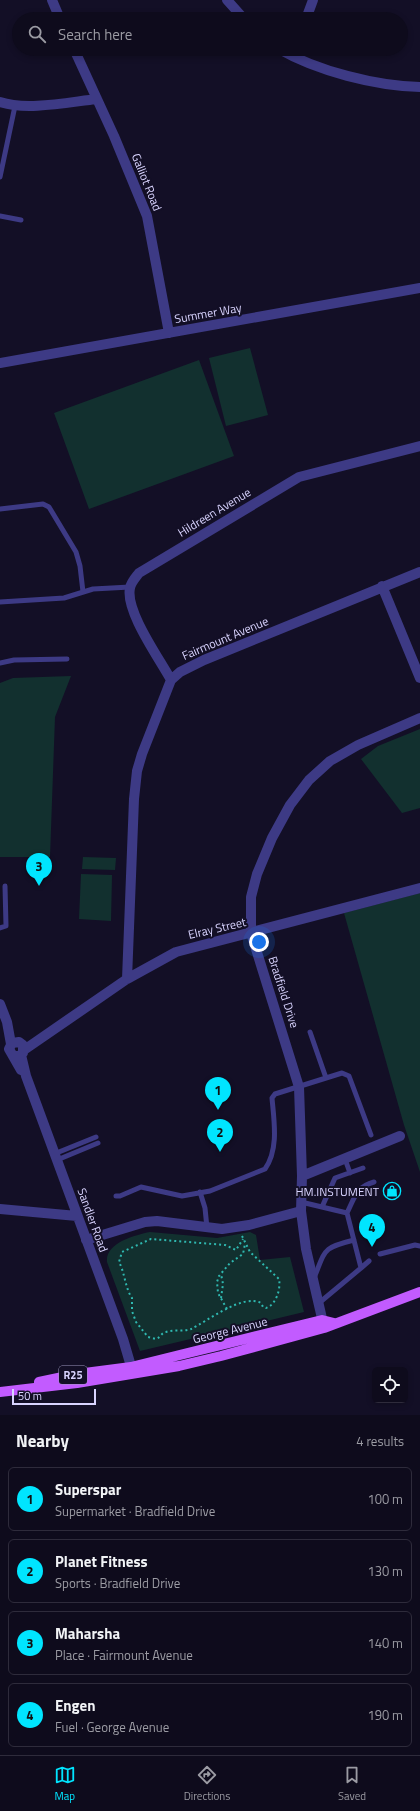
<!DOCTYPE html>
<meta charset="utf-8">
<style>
body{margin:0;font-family:"Titillium Web",sans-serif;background:#171425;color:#f1f3f6}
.controls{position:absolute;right:12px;bottom:12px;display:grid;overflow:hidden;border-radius:6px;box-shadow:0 2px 6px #0003}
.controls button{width:36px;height:36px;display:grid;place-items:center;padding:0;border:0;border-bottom:1px solid #2e2b3b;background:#0e0b1c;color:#f1f3f6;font:20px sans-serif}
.scale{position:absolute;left:12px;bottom:10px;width:84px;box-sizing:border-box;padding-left:4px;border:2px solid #d9d4ff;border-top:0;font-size:11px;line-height:14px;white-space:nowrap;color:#d9d4ff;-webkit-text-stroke:3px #130f26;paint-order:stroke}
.you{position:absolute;left:259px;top:942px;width:14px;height:14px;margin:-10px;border:3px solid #fff;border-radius:50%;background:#1a73e8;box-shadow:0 0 0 6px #1a73e833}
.badge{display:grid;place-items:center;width:26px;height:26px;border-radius:50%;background:#00e5ff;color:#111;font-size:13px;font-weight:700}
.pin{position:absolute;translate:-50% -33px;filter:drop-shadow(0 1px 2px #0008)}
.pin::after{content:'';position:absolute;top:21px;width:14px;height:12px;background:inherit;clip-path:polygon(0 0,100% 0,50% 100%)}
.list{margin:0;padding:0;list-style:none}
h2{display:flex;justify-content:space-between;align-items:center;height:52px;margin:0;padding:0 16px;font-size:17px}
h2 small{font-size:13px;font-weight:400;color:#9b9ba3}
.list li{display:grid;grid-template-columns:26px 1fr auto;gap:12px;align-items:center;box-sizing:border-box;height:64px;margin:0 8px 8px;padding:0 8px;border:1px solid #2e2b3b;border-radius:6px}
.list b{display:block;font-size:15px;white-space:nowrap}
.list p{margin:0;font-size:13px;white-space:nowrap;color:#9b9ba3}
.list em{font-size:13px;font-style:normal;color:#9b9ba3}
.icon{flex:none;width:22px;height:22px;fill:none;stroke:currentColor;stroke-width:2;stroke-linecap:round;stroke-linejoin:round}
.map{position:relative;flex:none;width:420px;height:1415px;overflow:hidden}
.search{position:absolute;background:#0e0b1c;box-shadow:0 2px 6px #0003;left:12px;right:12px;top:12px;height:44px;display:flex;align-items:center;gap:10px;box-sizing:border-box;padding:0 14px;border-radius:22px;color:#9b9ba3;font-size:15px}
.sheet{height:340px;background:#0e0b1c}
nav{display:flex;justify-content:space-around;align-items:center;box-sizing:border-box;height:56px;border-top:1px solid #2e2b3b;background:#0e0b1c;font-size:11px;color:#9b9ba3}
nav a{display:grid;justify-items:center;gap:2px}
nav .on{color:#00e5ff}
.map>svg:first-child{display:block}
</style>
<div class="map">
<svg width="420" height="1415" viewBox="0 0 420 1415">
<rect width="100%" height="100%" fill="#130f26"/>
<path fill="#12302f" d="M 250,348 L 268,415 L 226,426 L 209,358 Z
M 199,360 L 234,456 L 89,509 L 54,413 Z
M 71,676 L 55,717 L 50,857 L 0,857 L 0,683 L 13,678 Z
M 420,729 L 420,808 L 402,813 L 361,759 L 378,746 Z
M 83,857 L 116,858 L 115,870 L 82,869 Z
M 81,874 L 112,875 L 111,921 L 79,919 Z
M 420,893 L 420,1172 L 404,1125 L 344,913 Z
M 150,1232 L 217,1238 L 250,1232 L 256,1235 L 260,1260 L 290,1257 L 304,1312 L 140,1351 L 107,1262 C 105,1243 135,1235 150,1232 Z"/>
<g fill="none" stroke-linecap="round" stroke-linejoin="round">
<path stroke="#2fb8b0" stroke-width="2" stroke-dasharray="2 3" stroke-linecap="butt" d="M 242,1236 L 250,1252 L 279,1279 C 281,1289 276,1305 266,1308 L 263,1307 L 261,1303 C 243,1293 206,1322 191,1329 C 183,1332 174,1329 166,1332 C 161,1333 161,1337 156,1339 L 148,1337 L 136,1322 L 132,1311 L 132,1298 C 125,1288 125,1273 119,1262 L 122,1252 L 151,1239 L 225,1245 L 236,1250 L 243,1239
M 221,1298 L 223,1284 L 221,1274
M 227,1309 L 218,1293 L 217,1282 L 219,1276 L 230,1263 L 243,1254 L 245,1244"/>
<path stroke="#3d3a85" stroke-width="5" d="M 0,177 L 15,106
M 0,216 L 21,220
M 0,509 L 43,504 L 49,507 L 76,552 L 80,566 L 83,592
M 0,602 L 64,598 L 93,589 L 130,587
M 0,663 L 14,660 L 67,659
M 0,928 L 6,926 L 5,886
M 310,1032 L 326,1078
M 54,1154 L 96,1137
M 345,1159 L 350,1173
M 57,1160 L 98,1143
M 200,1192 L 205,1208 L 207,1228
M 116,1196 L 120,1196 L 141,1187 L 182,1196 L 210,1191 L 265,1169 C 279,1149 274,1121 272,1098 L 275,1094 L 342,1073 L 349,1076 L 371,1135
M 301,1202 L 347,1213 L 361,1268 L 319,1303
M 322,1207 L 335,1178 L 363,1168
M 347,1213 C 355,1197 356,1187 374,1182
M 380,1254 L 415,1245 L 420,1246
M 361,1268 L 369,1261
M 314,1278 C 326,1249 322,1248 354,1240"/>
<path stroke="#3d3a85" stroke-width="10" d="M 52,0 L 60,19
M 227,0 L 244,19
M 306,19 L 313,0
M 74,49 L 114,136 L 147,216 L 169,333
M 279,49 C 317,71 376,86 420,87
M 0,102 C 27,111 69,102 97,99
M 0,363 L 420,288
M 382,586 L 420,678
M 171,680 C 159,658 125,611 130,588 C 131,582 136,577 139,573 L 299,477 L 420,446
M 127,979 L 134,799 L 137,771 L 142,754 L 171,680 L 180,672 L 204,660 L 420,572
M 0,1004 L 7,1022 L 11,1044
M 24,1050 L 127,979 L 176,952 L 420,888
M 21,1055 L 26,1076 L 123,1339 L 133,1373
M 14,1056 L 19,1056 L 23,1053 L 23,1045 L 19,1042 L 12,1043 L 9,1049 L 21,1070
M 302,1176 L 400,1136
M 0,1209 L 77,1216
M 86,1240 L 145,1222 L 157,1221 L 222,1229 L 249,1225 L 301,1211
M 324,1327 L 306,1249 L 301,1211 L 302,1176 L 299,1087 L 251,933 L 251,897 L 257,874 L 272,838 L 290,805 L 309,780 L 330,761 L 358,745 L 420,718"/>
<path stroke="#c25bff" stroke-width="10" d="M 39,1382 L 77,1374 L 131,1367 L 322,1320 L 334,1323
M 0,1392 L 77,1383 L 179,1366 L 221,1356 L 324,1328 L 420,1292"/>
</g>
<defs>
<symbol id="shop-ring" viewBox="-11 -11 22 22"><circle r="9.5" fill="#130f26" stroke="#00e5ff" stroke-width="1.5"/><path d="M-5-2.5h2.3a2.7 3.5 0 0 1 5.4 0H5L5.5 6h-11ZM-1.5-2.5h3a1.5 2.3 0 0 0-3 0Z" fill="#00e5ff"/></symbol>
</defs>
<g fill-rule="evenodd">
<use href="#shop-ring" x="382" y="1181" width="20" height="20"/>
</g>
<g text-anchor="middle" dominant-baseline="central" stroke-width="4" stroke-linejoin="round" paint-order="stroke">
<rect fill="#130f26" stroke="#9e99be" stroke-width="1" x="59" y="1366" width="28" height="18" rx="3"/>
<g font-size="11" font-weight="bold" fill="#d9d4ff">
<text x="73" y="1375">R25</text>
</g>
<g font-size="12" fill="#d9d4ff" stroke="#130f26">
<text transform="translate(147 182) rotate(68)">Galliot Road</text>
<text transform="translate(208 313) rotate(-10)">Summer Way</text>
<text transform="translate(214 512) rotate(-31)">Hildreen Avenue</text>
<text transform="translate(225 638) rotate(-23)">Fairmount Avenue</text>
<text transform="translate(217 928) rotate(-13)">Elray Street</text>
<text transform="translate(284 992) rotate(72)">Bradfield Drive</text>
<text transform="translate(93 1220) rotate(70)">Sandler Road</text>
<text transform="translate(230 1330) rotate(-14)">George Avenue</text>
</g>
<g font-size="12" fill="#d9d4ff" stroke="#130f26" text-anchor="end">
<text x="379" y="1191">HM.INSTUMENT</text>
</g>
</g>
</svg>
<div class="controls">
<button><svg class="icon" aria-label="locate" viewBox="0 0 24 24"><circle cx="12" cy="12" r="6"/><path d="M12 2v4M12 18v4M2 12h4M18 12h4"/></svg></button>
</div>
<div class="scale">50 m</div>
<div class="you"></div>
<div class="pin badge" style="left:218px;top:1110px">1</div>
<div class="pin badge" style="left:220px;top:1152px">2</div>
<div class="pin badge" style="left:39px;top:886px">3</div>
<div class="pin badge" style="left:372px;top:1247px">4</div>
<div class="search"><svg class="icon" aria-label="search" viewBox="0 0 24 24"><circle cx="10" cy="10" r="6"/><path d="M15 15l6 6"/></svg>Search here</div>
</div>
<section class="sheet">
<h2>Nearby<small>4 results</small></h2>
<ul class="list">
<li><span class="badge">1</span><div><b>Superspar</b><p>Supermarket · Bradfield Drive</p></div><em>100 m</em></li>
<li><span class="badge">2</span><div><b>Planet Fitness</b><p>Sports · Bradfield Drive</p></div><em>130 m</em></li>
<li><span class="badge">3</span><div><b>Maharsha</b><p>Place · Fairmount Avenue</p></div><em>140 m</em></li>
<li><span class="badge">4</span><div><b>Engen</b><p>Fuel · George Avenue</p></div><em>190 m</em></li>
</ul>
</section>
<nav>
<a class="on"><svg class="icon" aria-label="map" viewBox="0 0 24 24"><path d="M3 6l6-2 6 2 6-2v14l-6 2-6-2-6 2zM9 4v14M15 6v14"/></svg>Map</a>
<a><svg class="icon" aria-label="directions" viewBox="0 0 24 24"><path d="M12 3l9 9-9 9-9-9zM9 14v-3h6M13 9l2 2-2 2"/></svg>Directions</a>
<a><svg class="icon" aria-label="saved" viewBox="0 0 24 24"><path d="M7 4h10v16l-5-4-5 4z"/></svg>Saved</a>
</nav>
